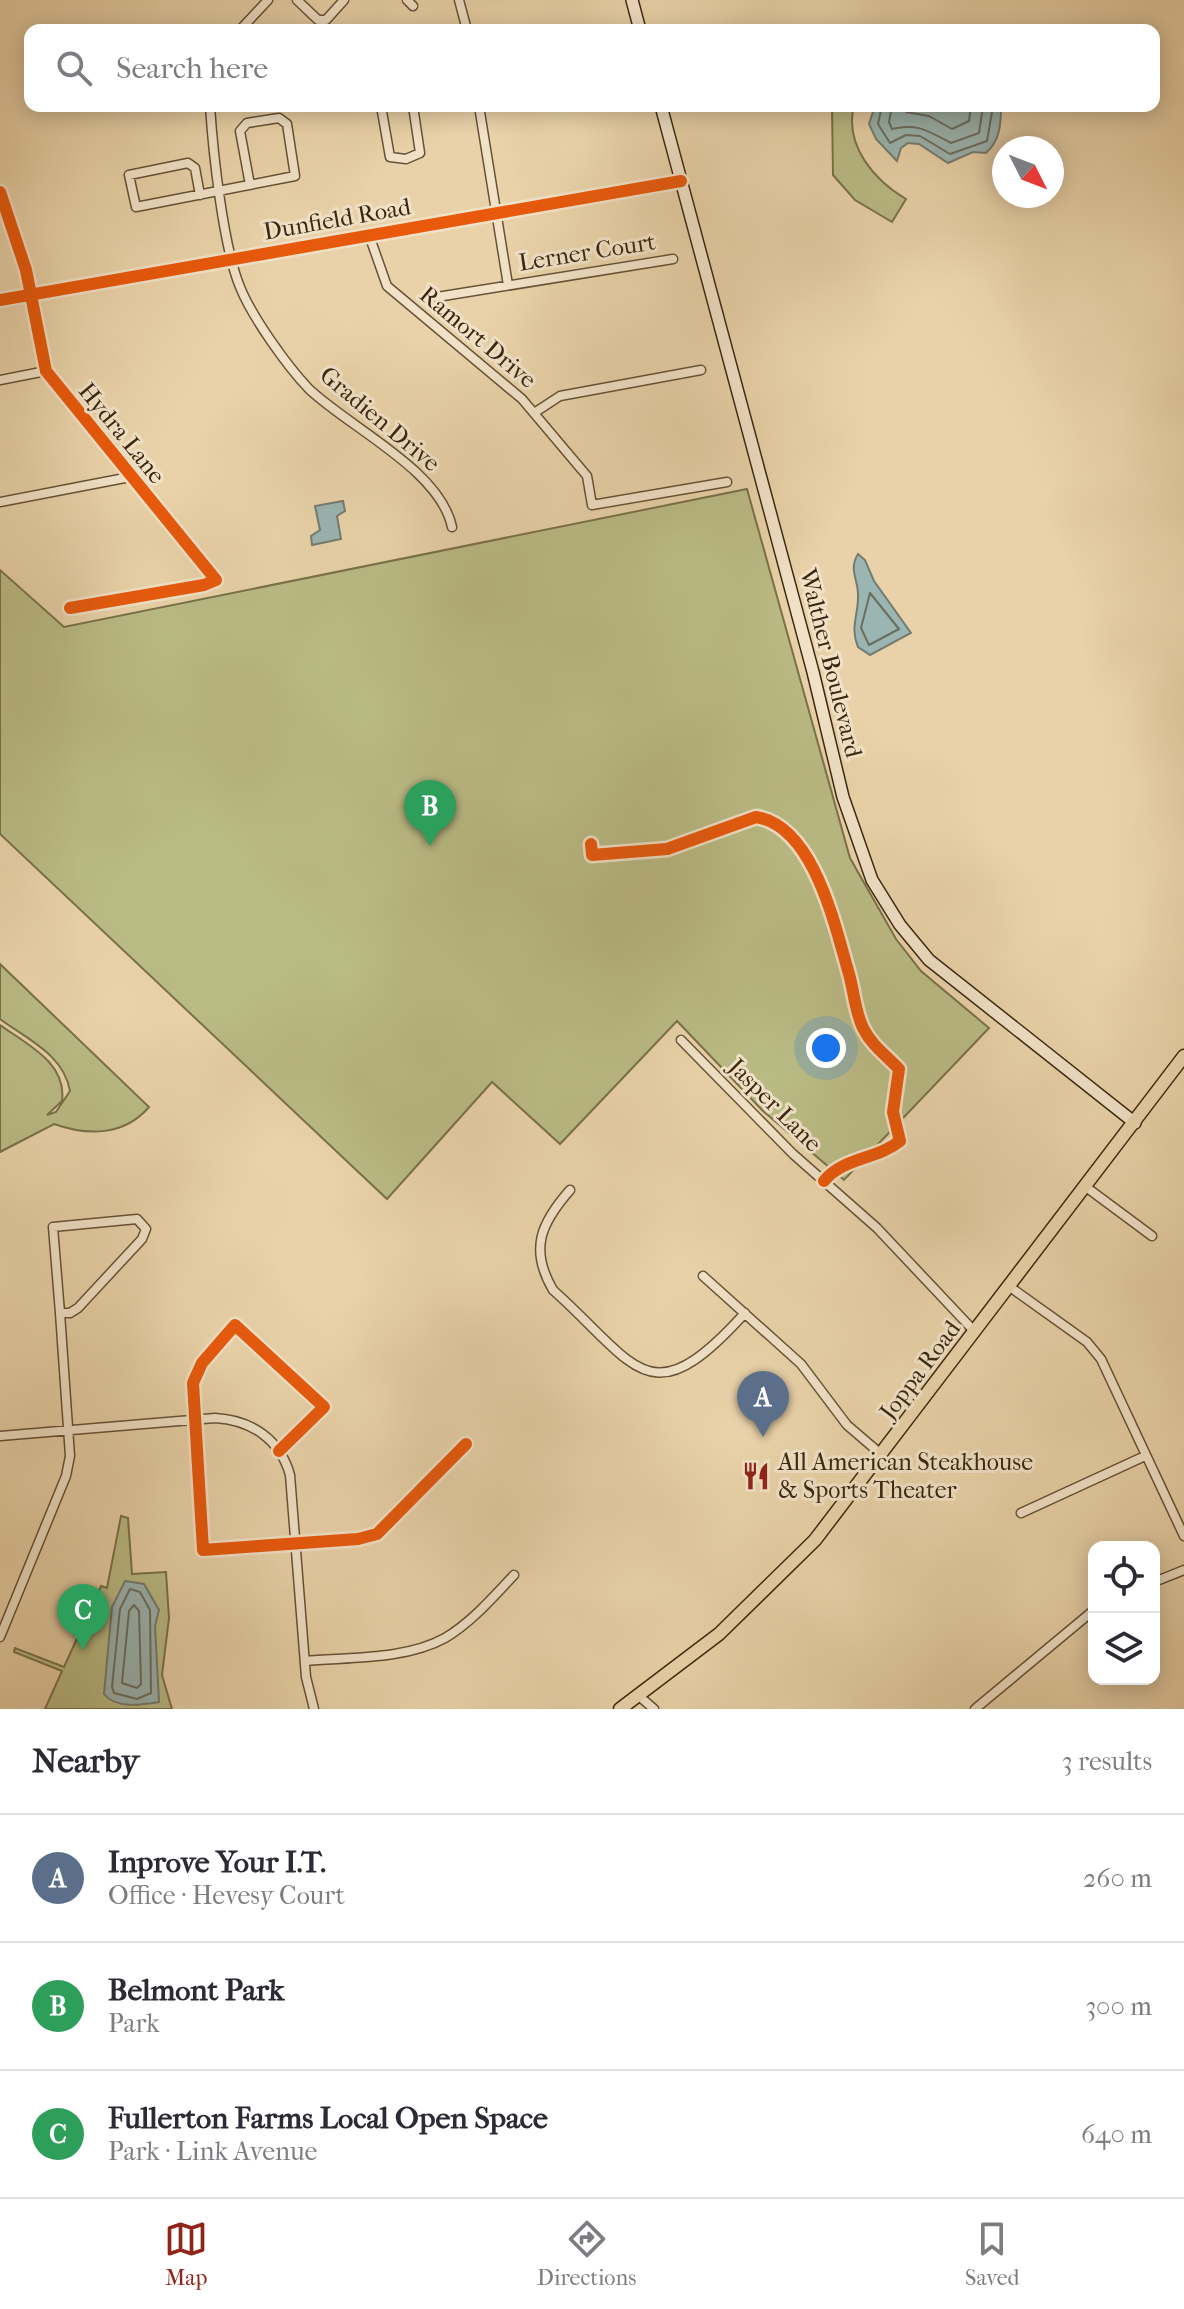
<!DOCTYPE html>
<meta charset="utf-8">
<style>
body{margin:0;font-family:"IM FELL French Canon",serif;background:#f2f2f3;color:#2b2b33}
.controls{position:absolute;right:24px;bottom:24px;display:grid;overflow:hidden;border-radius:16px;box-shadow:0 4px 20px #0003}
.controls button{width:72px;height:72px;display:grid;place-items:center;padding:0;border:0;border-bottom:2px solid #e1e1e2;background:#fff;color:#2b2b33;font:40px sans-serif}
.compass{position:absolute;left:992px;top:136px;width:72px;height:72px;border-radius:50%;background:#fff;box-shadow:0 4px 20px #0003;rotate:132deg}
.you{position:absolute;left:826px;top:1048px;width:28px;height:28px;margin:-20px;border:6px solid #fff;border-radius:50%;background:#1a73e8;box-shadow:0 0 0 12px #1a73e833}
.badge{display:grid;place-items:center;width:52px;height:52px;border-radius:50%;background:#8f2418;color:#fff;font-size:26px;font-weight:700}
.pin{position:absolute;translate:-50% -66px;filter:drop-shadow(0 2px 4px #0008)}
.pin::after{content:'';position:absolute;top:42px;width:28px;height:24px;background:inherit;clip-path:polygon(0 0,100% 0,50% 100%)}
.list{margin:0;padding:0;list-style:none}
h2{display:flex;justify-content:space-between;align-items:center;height:104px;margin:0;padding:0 32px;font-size:34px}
h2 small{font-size:26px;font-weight:400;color:#7c7c81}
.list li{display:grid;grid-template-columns:52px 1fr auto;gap:24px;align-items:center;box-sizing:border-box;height:128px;padding:0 32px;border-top:2px solid #e1e1e2}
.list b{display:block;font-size:30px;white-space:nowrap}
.list p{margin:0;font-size:26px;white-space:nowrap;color:#7c7c81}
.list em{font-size:26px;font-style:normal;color:#7c7c81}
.icon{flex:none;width:44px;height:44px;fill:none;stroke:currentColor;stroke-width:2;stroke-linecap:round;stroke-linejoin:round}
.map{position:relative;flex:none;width:1184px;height:1709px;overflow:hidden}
.search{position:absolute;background:#fff;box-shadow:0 4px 20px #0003;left:24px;right:24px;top:24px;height:88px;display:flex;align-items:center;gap:20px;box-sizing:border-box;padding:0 28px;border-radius:16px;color:#7c7c81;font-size:30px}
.sheet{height:488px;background:#fff}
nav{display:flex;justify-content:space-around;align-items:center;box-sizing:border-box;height:112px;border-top:2px solid #e1e1e2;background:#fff;font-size:22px;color:#7c7c81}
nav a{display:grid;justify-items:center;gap:4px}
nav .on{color:#8f2418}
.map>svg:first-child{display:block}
</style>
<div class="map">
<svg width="1184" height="1709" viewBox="0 0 1184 1709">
<rect width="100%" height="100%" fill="#e9d2a9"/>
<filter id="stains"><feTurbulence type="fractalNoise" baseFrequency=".0025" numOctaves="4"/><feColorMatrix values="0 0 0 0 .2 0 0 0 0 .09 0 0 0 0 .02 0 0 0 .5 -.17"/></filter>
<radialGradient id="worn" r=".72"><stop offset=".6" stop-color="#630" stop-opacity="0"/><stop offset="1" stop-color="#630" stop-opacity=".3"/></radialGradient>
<path fill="#babb85" stroke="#7a714a" stroke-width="2" d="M 832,106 L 854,106 C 844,145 874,180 906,199 L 892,222 L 855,200 L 833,175 Z
M 747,489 L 850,858 L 896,939 L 921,971 L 989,1028 L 844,1180 L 763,1111 L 677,1021 L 560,1144 L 492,1082 L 387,1199 L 0,834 L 0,570 L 64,627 Z
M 0,964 L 149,1107 C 124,1136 88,1136 54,1124 L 0,1152 L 0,1025 C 28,1045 67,1063 62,1101 L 47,1115 L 56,1112 L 70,1091 C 64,1055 27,1039 0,1019 Z
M 121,1516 L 128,1518 L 132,1574 L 166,1572 L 169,1618 L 162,1675 L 172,1709 L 45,1709 L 62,1671 L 14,1652 L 15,1648 L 64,1667 L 101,1586 L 107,1588 Z"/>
<path fill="#9ab5b2" stroke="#747c71" stroke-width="2" d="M 875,106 L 1001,106 C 1001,124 1000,141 986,153 L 973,152 L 948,163 L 919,144 L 908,143 L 901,148 L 897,161 L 876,139 L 869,124 Z
M 343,501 L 345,511 L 337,516 L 341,539 L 312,545 L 311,536 L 320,530 L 315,506 Z
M 858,554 L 865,560 L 874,581 L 911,633 L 870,655 L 858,647 C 850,628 858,616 858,597 C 859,580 848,570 858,554 Z
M 125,1581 L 144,1584 L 159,1610 L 155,1626 L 159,1702 C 141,1705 116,1709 104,1694 L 112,1607 Z"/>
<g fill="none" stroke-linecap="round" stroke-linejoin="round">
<path stroke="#6a6e60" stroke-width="2" d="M 882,106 L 878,124 L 890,143 L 906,135 L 920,136 L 950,154 L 987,141 L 993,106
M 892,106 L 889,122 L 892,129 C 918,123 928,131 951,143 L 979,133 L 983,106
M 904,106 L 906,112 L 929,116 L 952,129 L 969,121 L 971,106
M 870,593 L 899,629 L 869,645 L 861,628 Z
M 130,1589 L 140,1592 L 150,1610 L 151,1693 L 137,1699 L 114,1693 L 112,1687 L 120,1609 Z
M 134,1605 L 139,1611 L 141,1684 L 137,1688 L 122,1683 L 129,1611 Z"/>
<defs>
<path id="minor" d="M 297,0 L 318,20 L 326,20 L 344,0
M 407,0 L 413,6
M 459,0 L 467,30
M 43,30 L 91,30
M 240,30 L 268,0
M 210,106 C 213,152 223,246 240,287 C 252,317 287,366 309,389 C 350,428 440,470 452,527
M 381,106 L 390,157 L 406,159 L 420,153 L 413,106
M 479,106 L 508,285
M 0,192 L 26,270 L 46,371 L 216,580 L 204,585 L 70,608
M 200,195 L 195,168 L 188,163 L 129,175 L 136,207 L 295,176 L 287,124 L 279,118 L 247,123 L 240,131 L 250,185
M 369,235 L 387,286 L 522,399 L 587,476 L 592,505 L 727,482
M 437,297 L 673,259
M 0,380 L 46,371
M 534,413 L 560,396 L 701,370
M 0,502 L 130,477
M 681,1040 L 793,1154 L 877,1228 L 975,1332
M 1086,1187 L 1152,1236
M 570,1190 C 541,1223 529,1249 553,1290 C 638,1366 649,1419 745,1313
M 137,1219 L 146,1229 L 142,1239 L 78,1308 L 70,1313 L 60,1313 L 53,1227 Z
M 703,1276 L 801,1364 L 847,1425 L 882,1455
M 1010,1287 L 1087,1342 L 1101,1359 L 1184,1536
M 0,1436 L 215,1418 C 251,1420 280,1439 290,1475 L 306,1677 L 314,1709
M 279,1451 L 324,1407 L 235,1325 L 202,1363 L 193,1383 L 203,1550 L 358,1539 L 377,1534 L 466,1444
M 1021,1513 L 1145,1456
M 1154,1582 L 1184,1570
M 0,1637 L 66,1476 L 70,1456 L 60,1313
M 305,1661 C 350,1657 405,1660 445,1638 C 472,1622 493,1597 514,1575
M 639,1696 L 654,1709
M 975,1709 L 1094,1610"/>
<path id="tertiary" d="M 0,300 L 681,181"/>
<path id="secondary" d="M 632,0 L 640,30
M 661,106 L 813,672 L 843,797 L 872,880 L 900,925 L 929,960 L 1135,1123"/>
<path id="primary" d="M 620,1709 L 719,1634 L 815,1540 L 1184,1056"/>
</defs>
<use href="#minor" stroke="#665236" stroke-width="11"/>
<use href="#tertiary" stroke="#665236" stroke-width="13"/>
<use href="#secondary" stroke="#3b270f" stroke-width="14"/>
<use href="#primary" stroke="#3b270f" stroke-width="15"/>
<use href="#minor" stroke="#f1e2c7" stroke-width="8"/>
<use href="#tertiary" stroke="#f1e2c7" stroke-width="10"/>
<use href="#secondary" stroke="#f1e2c7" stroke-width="11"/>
<use href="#primary" stroke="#e9d2a9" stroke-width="12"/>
<defs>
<path id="cycleway" d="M 0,192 L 26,270 L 46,371 L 216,580 L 204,585 L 70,608
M 0,300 L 681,181
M 591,844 L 592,855 L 667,849 L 756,817 C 814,826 835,926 849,974 C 854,992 855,1011 863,1028 C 872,1046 886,1055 899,1069 L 893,1112 L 900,1141 C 876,1160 844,1157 824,1181
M 279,1451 L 324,1407 L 235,1325 L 202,1363 L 193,1383 L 203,1550 L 358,1539 L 377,1534 L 466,1444"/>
</defs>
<use href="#cycleway" stroke="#f1e2c7" stroke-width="17"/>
<use href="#cycleway" stroke="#e8590c" stroke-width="12"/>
</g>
<defs>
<symbol id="restaurant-bare" viewBox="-9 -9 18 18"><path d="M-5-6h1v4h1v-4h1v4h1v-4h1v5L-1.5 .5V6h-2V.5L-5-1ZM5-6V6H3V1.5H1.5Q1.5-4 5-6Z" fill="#8f2418" stroke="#f1e2c7" stroke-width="2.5" paint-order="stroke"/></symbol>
</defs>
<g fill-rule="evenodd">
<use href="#restaurant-bare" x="736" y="1456" width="40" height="40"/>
</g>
<g text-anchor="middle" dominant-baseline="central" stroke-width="6" stroke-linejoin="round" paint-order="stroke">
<g font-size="24" fill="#3b270f" stroke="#f1e2c7">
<text transform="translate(337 219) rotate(-10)">Dunfield Road</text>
<text transform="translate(587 252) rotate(-9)">Lerner Court</text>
<text transform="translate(478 337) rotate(40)">Ramort Drive</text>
<text transform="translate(380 419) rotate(40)">Gradien Drive</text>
<text transform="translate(122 433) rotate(51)">Hydra Lane</text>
<text transform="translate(831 663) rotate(76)">Walther Boulevard</text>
<text transform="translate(775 1105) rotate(45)">Jasper Lane</text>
<text transform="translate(920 1370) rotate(-53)">Joppa Road</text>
</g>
<g font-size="24" fill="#3b270f" stroke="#f1e2c7" text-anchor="start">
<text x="778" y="1462">All American Steakhouse<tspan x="778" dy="28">&amp; Sports Theater</tspan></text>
</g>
</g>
<rect width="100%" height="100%" filter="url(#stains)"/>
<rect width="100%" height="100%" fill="url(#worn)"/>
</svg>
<div class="controls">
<button><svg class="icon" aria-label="locate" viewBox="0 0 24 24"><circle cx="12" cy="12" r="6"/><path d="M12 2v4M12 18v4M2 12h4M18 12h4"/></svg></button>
<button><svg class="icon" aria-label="layers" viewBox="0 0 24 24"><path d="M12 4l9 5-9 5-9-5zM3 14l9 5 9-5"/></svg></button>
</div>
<svg class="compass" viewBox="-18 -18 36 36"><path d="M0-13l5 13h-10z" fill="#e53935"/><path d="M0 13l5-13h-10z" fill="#7c7c81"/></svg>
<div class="you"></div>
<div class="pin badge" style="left:763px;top:1437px;background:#5c6f8a">A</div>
<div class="pin badge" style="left:430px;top:846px;background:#2e9e5b">B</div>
<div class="pin badge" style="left:83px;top:1650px;background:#2e9e5b">C</div>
<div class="search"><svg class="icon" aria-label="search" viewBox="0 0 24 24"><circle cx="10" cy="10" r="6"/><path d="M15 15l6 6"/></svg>Search here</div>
</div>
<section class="sheet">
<h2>Nearby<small>3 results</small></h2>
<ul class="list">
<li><span class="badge" style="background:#5c6f8a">A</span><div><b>Inprove Your I.T.</b><p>Office · Hevesy Court</p></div><em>260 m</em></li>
<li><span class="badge" style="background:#2e9e5b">B</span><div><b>Belmont Park</b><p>Park</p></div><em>300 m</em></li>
<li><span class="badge" style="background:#2e9e5b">C</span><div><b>Fullerton Farms Local Open Space</b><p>Park · Link Avenue</p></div><em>640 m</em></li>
</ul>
</section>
<nav>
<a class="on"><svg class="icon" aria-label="map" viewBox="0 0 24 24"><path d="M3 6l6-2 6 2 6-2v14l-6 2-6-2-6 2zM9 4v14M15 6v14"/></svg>Map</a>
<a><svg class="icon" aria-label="directions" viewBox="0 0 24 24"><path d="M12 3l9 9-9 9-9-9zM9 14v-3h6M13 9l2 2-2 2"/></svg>Directions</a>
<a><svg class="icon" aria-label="saved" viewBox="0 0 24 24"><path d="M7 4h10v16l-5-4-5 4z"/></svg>Saved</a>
</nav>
